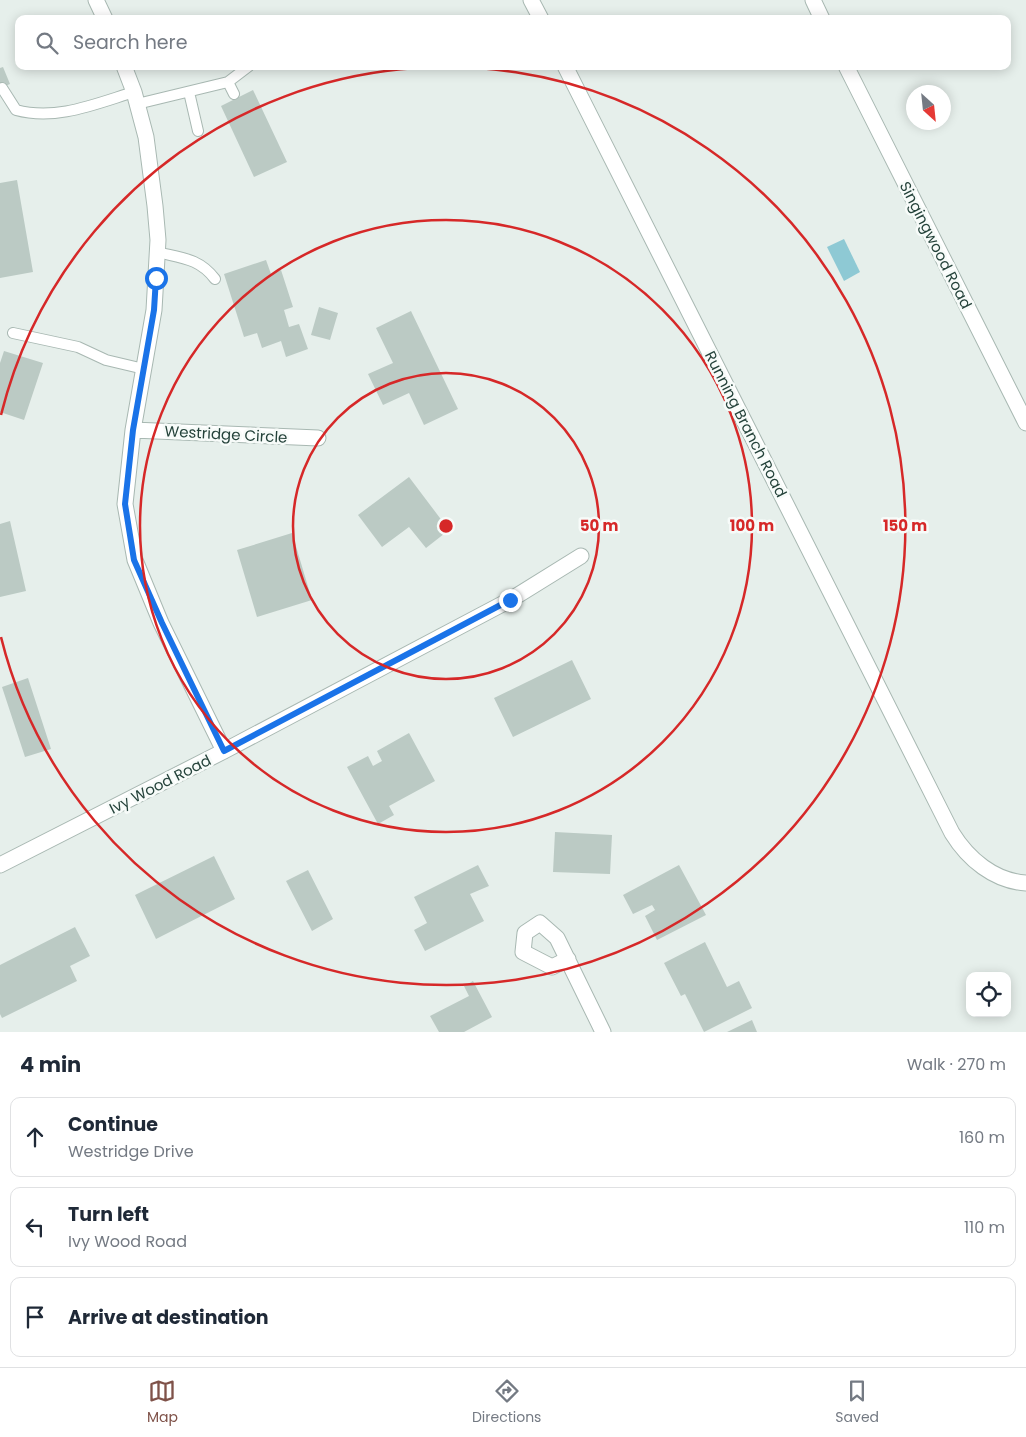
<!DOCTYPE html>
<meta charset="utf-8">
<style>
body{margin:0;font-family:Poppins,sans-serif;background:#f6f6f7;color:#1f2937}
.controls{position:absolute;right:15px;bottom:15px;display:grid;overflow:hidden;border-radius:10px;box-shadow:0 2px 12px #0003}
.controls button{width:45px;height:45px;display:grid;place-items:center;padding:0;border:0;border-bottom:1px solid #e0e1e3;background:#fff;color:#1f2937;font:25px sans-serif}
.compass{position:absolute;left:906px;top:85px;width:45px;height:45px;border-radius:50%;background:#fff;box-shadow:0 2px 12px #0003;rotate:153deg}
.stop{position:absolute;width:15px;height:15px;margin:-11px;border:4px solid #1a73e8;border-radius:50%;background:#fff}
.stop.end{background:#1a73e8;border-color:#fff;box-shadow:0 1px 5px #0008}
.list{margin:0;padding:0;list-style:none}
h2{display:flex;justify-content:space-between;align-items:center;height:65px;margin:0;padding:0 20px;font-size:21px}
h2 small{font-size:16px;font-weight:400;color:#747a83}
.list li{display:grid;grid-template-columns:32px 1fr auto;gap:15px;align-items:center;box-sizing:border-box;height:80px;margin:0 10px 10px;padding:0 10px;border:1px solid #e0e1e3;border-radius:10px}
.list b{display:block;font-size:19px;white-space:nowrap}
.list p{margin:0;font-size:16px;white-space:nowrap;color:#747a83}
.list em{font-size:16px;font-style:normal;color:#747a83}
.icon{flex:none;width:28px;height:28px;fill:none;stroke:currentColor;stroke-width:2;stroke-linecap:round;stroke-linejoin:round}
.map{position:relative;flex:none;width:1026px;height:1032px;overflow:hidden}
.search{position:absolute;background:#fff;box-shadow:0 2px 12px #0003;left:15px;right:15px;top:15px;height:55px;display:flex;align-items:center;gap:12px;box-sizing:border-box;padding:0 18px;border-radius:10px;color:#747a83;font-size:19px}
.sheet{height:335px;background:#fff}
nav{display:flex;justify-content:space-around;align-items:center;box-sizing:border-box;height:70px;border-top:1px solid #e0e1e3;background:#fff;font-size:14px;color:#747a83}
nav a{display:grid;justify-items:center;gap:2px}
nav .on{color:#7f5249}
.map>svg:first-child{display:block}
</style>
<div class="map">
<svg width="1026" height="1032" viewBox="0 0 1026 1032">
<rect width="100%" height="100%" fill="#e6efeb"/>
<path fill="#8ec9d4" d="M 844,239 L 860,272 L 844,281 L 827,247 Z"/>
<path fill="#bbcac4" d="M 3,67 L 10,84 L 0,88 L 0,68 Z
M 253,90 L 287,162 L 254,177 L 221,106 Z
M 17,180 L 33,272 L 0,278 L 0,183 Z
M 266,260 L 271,274 L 281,270 L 293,307 L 284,310 L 289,327 L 299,324 L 308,349 L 286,357 L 281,341 L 262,348 L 257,333 L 244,337 L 224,274 Z
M 319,307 L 338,313 L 330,340 L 311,335 Z
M 411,311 L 458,409 L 424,425 L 409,393 L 383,405 L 368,374 L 393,363 L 376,328 Z
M 4,351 L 43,363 L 24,420 L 0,412 L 0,363 Z
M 409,477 L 449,530 L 426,548 L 409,527 L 382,547 L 358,515 Z
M 10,521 L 26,591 L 0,597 L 0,524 Z
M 292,533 L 312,600 L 257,617 L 237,550 Z
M 572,660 L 591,699 L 513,737 L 494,698 Z
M 28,678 L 51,749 L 25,757 L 2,687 Z
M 409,733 L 435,781 L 389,806 L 394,815 L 378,824 L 347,767 L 368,756 L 373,766 L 382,761 L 377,751 Z
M 555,832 L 612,835 L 610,874 L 553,872 Z
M 214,856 L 235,899 L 156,939 L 135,895 Z
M 478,865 L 489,886 L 470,894 L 484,921 L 425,951 L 414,930 L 427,923 L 414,897 Z
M 679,865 L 706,915 L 657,940 L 645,916 L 655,910 L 652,905 L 633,914 L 623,895 Z
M 308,870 L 333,919 L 312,931 L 286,881 Z
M 75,927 L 90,956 L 70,966 L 77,981 L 2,1018 L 0,1014 L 0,965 Z
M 705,942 L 727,987 L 739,981 L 752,1008 L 704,1032 L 685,994 L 681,996 L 664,963 Z
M 473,981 L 492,1017 L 464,1032 L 439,1032 L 430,1016 L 469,996 L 464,986 Z
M 752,1020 L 757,1032 L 727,1032 Z"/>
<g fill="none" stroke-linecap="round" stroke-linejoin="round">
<defs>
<path id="lane" d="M 228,82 L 234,94
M 2,88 L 16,110 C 56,121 95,104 134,92
M 189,92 L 198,131
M 137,104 L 228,82 L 249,66
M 157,252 C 181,258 199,258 215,279
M 13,333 L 78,347 L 106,360 L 144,369"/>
<path id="street" d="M 96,0 L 105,19
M 531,0 L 541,19
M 813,0 L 822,19
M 124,66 L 134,92 L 146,137 L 155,206 L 158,240 L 154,310 L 133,430 L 125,504 L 135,560 L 161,623 L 224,751
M 565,66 L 952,833 C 968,859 994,881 1026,883
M 846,66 L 1026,423
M 133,430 L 318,438
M 0,865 L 224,751 L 510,600 L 581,556
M 568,959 L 552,967 L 523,952 L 525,933 L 540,923 L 557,938 L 603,1032"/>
</defs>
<use href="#lane" stroke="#a8b8b2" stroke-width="12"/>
<use href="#street" stroke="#a8b8b2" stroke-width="17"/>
<use href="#lane" stroke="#fff" stroke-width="10"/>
<use href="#street" stroke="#fff" stroke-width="15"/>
</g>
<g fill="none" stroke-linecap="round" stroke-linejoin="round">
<path stroke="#1a73e8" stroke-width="6" d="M 156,278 L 154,310 L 133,430 L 125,504 L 134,560 L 162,623 L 224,751 L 510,600"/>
</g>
<g fill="none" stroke="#d62828" stroke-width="2.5">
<circle cx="446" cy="526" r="153"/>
<circle cx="446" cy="526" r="306"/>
<path d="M1 415A459 459 0 1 1 1 637"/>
</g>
<g text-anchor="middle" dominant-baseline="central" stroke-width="5" stroke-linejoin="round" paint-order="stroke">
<g font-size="15" fill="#24423a" stroke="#f7fbf9">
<text transform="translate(936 245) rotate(63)">Singingwood Road</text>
<text transform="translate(746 424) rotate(63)">Running Branch Road</text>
<text transform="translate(226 434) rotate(3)">Westridge Circle</text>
<text transform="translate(160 784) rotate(-27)">Ivy Wood Road</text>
</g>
</g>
<circle cx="446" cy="526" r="8" fill="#d62828" stroke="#f7fbf9" stroke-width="2.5"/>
<g font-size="15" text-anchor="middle" font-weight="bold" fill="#d62828" stroke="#f7fbf9" stroke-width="5" stroke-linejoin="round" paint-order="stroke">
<text x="599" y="531">50 m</text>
<text x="752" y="531">100 m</text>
<text x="905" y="531">150 m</text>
</g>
</svg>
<div class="controls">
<button><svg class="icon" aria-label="locate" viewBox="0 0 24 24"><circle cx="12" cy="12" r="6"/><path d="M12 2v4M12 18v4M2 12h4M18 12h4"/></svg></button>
</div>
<svg class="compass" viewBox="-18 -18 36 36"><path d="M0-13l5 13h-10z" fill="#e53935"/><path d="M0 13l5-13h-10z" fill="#747a83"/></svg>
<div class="stop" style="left:156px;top:278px"></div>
<div class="stop end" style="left:510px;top:600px"></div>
<div class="search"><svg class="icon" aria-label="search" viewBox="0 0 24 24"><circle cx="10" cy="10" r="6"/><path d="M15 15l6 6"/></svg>Search here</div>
</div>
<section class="sheet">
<h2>4 min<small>Walk · 270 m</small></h2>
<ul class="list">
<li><svg class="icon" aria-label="ahead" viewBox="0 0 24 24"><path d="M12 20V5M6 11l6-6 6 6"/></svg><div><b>Continue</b><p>Westridge Drive</p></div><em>160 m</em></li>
<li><svg class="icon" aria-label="left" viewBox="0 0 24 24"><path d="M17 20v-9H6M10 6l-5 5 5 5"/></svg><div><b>Turn left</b><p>Ivy Wood Road</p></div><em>110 m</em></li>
<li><svg class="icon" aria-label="arrive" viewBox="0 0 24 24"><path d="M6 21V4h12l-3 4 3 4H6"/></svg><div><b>Arrive at destination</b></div></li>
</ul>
</section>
<nav>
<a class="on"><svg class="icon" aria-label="map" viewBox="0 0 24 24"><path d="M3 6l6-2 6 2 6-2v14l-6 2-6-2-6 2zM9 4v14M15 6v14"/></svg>Map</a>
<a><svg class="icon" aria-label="directions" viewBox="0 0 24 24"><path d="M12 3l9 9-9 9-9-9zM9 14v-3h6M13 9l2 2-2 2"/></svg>Directions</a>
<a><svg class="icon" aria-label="saved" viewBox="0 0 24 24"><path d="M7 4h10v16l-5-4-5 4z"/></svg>Saved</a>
</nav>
